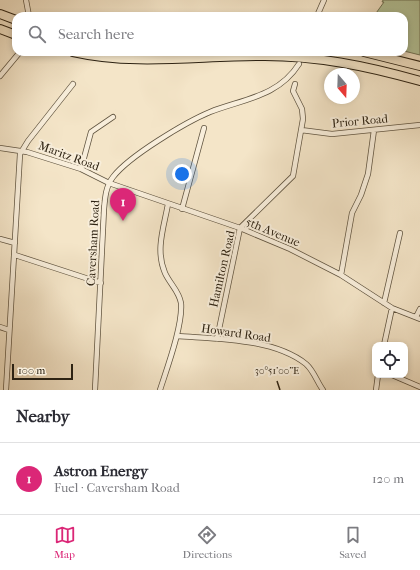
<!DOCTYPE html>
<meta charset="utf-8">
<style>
body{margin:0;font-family:"IM FELL French Canon",serif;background:#f7f7f7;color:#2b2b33}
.controls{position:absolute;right:12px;bottom:12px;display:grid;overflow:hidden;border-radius:8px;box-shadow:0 2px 6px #0003}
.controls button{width:36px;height:36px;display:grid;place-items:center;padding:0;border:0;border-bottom:1px solid #e1e1e2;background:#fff;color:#2b2b33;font:20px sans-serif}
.compass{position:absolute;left:324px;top:68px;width:36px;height:36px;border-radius:50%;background:#fff;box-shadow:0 2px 6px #0003;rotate:161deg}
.scale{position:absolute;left:12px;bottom:10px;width:61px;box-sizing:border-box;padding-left:4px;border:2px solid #2e2313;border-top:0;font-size:11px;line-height:14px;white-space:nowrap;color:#2e2313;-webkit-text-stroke:3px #f8eedb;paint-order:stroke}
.you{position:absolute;left:182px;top:174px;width:14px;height:14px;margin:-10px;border:3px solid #fff;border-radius:50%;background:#1a73e8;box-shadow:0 0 0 6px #1a73e833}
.badge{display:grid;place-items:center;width:26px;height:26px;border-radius:50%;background:#db2777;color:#fff;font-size:13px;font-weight:700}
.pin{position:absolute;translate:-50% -33px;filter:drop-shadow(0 1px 2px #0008)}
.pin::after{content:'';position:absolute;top:21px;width:14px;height:12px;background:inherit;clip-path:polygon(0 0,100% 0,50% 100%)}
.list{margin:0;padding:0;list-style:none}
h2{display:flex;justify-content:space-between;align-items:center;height:52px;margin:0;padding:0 16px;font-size:17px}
h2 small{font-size:13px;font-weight:400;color:#7c7c81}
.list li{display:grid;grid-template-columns:26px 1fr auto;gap:12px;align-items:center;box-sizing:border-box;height:72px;padding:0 16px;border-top:1px solid #e1e1e2}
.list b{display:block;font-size:15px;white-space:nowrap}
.list p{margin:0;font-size:13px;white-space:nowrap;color:#7c7c81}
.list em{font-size:13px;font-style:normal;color:#7c7c81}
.icon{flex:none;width:22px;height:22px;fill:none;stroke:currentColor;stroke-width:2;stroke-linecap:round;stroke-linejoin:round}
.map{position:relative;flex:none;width:420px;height:390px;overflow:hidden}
.search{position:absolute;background:#fff;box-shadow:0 2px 6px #0003;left:12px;right:12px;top:12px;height:44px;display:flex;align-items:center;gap:10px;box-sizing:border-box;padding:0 14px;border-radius:12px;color:#7c7c81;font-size:15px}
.sheet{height:124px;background:#fff}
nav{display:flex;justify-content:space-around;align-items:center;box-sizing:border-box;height:56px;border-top:1px solid #e1e1e2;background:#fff;font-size:11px;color:#7c7c81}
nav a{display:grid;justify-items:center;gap:2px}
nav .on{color:#db2777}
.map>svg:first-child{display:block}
</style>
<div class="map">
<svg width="420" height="390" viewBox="0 0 420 390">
<rect width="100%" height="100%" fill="#f4e5c8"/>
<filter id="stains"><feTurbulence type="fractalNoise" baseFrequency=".005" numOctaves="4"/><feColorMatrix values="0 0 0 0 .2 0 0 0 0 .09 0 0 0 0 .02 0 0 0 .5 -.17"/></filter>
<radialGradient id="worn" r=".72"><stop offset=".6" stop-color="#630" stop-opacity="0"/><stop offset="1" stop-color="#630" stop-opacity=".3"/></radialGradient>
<path fill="#b5c69b" stroke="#727457" d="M 383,0 L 420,0 L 420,55 L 404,51 L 404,16 L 374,16 L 384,2 L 382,2 Z"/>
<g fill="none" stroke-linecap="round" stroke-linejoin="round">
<path stroke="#ccbea4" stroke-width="4.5" stroke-dasharray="4.5 2" stroke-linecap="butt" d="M 299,64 L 303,52"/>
<defs>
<path id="minor" d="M 26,0 L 29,16
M 317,16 L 324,0
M 0,76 L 20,52
M 301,130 L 332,134 L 420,125
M 0,148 L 27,152 L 81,169 L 109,183 L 240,228 L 290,249 L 341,275 L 392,308 L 420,319
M 81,169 L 91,132 L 113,117
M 182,209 L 204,128
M 0,239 L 15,243
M 15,255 L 101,283
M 341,275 L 352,213 L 361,195 L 368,174 L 374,130
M 384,303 L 400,233
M 416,317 L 420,309
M 0,327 L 9,330
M 177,336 C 217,339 273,338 306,364 C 314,371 317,382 323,390
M 217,339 L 240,228 L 293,176 L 303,119 L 302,109 L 293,91 L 295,84
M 384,345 L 392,308
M 392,375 L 420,387
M 6,390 L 20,154 L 28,141 L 73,84
M 95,390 L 104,209 C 105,197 106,186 113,177 C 129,156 186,122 210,112 C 243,99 278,97 299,64
M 160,390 C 167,368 183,325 181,303 C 179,291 170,284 165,273 C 155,250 164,227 168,204
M 376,390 L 378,375"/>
<path id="motorway" d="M 0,14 L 16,20
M 0,29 L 16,35
M 73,52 C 135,66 197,56 258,56 C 314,55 367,66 420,81
M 364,52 L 420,66"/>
</defs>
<use href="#minor" stroke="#605440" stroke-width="6"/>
<use href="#motorway" stroke="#2e2313" stroke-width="10"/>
<use href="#minor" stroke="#f8eedb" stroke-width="4.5"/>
<use href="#motorway" stroke="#f4e5c8" stroke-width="8"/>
</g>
<path fill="none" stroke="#2e2313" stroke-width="1.5" d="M 277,381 L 280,390"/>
<g text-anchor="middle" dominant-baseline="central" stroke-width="4" stroke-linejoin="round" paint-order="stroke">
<g font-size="12" fill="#2e2313" stroke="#f8eedb">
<text transform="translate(360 121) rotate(-5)">Prior Road</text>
<text transform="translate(69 156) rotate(20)">Maritz Road</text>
<text transform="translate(273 232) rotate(23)">5th Avenue</text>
<text transform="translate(93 243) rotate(-87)">Caversham Road</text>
<text transform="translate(222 269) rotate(-77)">Hamilton Road</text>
<text transform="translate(236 333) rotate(8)">Howard Road</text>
</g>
</g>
<g font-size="10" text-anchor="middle" fill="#2e2313" stroke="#f8eedb" stroke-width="4" stroke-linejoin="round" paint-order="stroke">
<text x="277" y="374">30°51'00"E</text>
</g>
<rect width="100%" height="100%" filter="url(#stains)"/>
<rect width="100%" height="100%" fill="url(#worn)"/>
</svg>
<div class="controls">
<button><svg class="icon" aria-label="locate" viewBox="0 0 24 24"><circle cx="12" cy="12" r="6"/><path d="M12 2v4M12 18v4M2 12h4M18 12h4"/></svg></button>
</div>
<svg class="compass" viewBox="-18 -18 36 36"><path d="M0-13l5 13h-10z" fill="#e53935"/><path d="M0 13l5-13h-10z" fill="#7c7c81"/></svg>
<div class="scale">100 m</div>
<div class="you"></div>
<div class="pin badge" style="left:123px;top:221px">1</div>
<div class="search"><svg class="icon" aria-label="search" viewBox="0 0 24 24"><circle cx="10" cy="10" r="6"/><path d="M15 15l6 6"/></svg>Search here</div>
</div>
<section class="sheet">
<h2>Nearby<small></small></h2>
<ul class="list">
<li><span class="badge">1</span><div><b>Astron Energy</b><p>Fuel · Caversham Road</p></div><em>120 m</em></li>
</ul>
</section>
<nav>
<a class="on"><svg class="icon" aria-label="map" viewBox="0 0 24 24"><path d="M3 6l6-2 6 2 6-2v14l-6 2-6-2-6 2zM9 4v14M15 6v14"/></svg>Map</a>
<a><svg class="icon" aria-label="directions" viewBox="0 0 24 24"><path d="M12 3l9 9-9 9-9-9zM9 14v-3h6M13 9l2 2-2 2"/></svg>Directions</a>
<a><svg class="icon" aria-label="saved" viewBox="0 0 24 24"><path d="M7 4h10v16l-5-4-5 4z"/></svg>Saved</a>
</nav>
